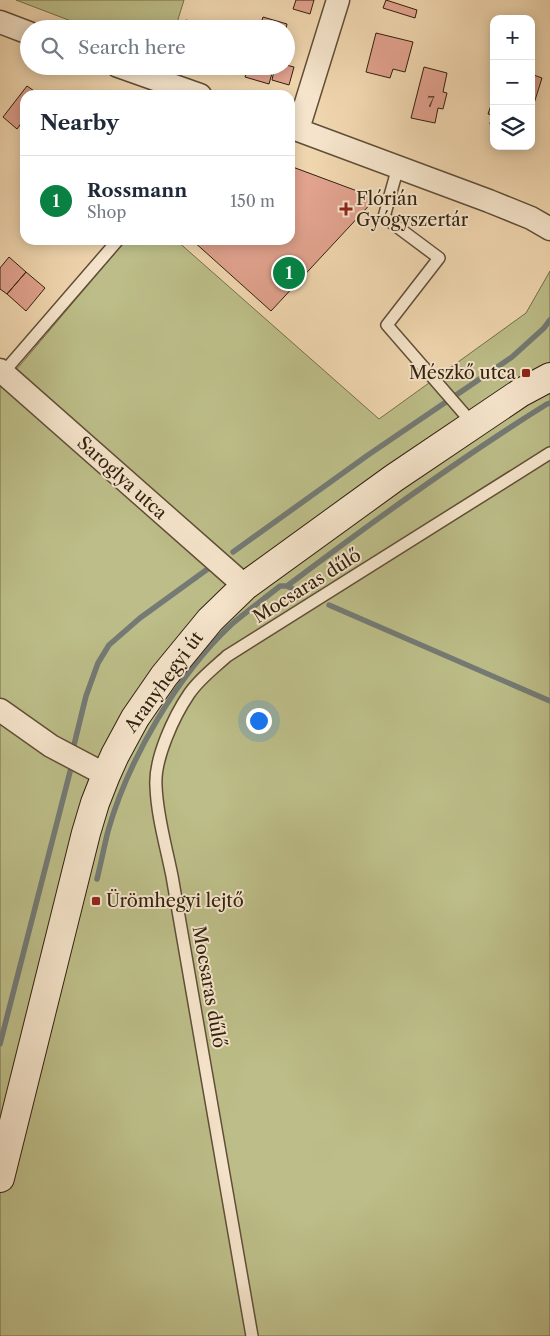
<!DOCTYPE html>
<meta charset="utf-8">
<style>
body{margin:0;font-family:"Libre Caslon Text",serif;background:#f6f6f7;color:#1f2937}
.controls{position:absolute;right:15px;top:15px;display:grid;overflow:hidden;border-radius:10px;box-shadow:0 2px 12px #0003}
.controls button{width:45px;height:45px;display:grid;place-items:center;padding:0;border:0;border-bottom:1px solid #e0e1e3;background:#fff;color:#1f2937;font:25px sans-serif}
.you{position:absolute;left:258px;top:720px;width:18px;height:18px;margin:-12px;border:4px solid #fff;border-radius:50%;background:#1a73e8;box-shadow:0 0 0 8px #1a73e833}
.badge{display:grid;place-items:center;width:32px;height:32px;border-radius:50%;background:#0b8043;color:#fff;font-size:16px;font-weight:700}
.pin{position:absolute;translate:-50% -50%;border:2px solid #fff;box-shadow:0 1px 5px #0006}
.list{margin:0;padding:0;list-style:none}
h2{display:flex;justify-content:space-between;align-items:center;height:65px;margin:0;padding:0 20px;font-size:21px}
h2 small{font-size:16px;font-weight:400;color:#747a83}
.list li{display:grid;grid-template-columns:32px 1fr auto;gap:15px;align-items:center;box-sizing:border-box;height:90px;padding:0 20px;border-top:1px solid #e0e1e3}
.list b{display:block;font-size:19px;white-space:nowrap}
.list p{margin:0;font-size:16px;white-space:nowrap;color:#747a83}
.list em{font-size:16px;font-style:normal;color:#747a83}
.icon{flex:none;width:28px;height:28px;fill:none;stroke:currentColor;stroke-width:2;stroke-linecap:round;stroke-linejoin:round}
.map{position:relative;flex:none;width:550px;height:1336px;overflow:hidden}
.search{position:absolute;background:#fff;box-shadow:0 2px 12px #0003;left:20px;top:20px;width:275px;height:55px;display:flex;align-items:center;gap:12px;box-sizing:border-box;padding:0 18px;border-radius:28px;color:#747a83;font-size:19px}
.panel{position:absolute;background:#fff;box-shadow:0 2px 12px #0003;left:20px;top:90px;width:275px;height:155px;border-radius:15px}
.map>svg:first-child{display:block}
</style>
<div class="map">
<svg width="550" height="1336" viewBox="0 0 550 1336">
<rect width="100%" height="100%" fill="#f0d6af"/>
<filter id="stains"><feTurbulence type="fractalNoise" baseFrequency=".004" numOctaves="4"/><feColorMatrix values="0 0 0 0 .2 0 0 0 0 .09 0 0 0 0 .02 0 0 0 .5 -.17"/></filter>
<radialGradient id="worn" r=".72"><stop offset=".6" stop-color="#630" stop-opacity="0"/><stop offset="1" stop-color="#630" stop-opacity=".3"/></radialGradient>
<path fill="#bcbd88" stroke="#766f4c" d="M 16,0 L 184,0 L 175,29 L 92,29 Z
M 126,240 L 176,240 L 379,419 L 526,313 L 550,271 L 550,1336 L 0,1336 L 0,380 L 5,383 Z"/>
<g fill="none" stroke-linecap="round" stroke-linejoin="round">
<path stroke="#747a74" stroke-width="5.5" d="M 233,552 L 368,455 L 512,357 L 544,328 L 550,320
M 287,586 C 372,522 457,460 547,404 L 550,403
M 329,605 L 550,701
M 74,745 L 86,696 L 98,663 L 109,645 L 140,618 L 209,568
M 97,879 C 101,863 104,847 108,831 C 128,760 178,674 232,624 C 247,611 264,599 280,586 L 287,586 L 299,592
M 0,1044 L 71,768"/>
</g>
<path fill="#e1a28e" stroke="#31210f" d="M 296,0 L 314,0 L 310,14 L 293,9 Z
M 386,0 L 417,10 L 415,18 L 383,8 Z
M 263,17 L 287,24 L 286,29 L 259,29 Z
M 186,20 L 217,29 L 184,29 Z
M 376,33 L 413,42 L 405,72 L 393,69 L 390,78 L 366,72 Z
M 286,65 L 294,67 L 289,85 L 272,80 L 275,66 L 286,66 Z
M 248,66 L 274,66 L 269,84 L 245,77 Z
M 424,67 L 447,73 L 443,92 L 447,93 L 443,109 L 438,108 L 435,123 L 411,118 Z
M 531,74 L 542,78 L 531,113 Z
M 27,86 L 40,95 L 25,95 L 25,118 L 17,129 L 3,117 Z
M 494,97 L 494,131 L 492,131 L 490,123 L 493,115 L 488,114 Z
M 290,166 L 376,198 L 271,311 L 192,240 L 290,240 Z
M 9,257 L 26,272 L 7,294 L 0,289 L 0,268 Z
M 26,272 L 45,288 L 26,311 L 7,294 Z"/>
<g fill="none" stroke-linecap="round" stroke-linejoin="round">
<defs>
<path id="lane" d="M 398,167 L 384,217 L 439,258 L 387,325 L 473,424
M 3,373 L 118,240
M 252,1336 L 172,876 C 166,846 157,816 156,786 C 154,759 174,716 189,694 C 199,679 214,668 227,656 L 550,453"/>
<path id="street" d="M 0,22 L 29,33
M 118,66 L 200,95
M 290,127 L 489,201 L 531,218 L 550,229
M 298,129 L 338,0
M 0,370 L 245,586
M 0,710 L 51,746 L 106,775"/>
<path id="secondary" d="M 0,1178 L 86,833 L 95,803 L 106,775 L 115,755 L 135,718 L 164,676 L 210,620 L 245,586 L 394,478 L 520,393 L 550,377"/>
</defs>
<use href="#lane" stroke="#614e37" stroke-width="14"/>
<use href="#street" stroke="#614e37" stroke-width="25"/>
<use href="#secondary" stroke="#31210f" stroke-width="30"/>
<use href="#lane" stroke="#f5e4cb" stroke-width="11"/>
<use href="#street" stroke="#f5e4cb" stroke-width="22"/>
<use href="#secondary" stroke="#f5e4cb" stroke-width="28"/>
</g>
<g fill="#8f2418" stroke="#f5e4cb" stroke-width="2">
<path d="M343.5 201.5h5v5h5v5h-5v5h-5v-5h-5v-5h5z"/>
<rect x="521" y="368" width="10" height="10" rx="2.5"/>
<rect x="91" y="896" width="10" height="10" rx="2.5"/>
</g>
<g text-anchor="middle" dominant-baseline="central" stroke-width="4" stroke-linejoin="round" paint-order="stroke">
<g font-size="15" fill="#5d412f">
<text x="431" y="101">7</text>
</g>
<g font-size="18" fill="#31210f" stroke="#f5e4cb" text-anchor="start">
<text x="356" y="199">Flórián<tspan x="356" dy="21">Gyógyszertár</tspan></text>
<text x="516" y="373" text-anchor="end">Mészkő utca</text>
<text x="106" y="901">Ürömhegyi lejtő</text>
</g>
<g font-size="18" fill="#31210f" stroke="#f5e4cb">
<text transform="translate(122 478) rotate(42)">Saroglya utca</text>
<text transform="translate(307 586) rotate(-32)">Mocsaras dűlő</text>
<text transform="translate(164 682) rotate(-54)">Aranyhegyi út</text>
<text transform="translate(209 987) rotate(80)">Mocsaras dűlő</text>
</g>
</g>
<rect width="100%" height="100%" filter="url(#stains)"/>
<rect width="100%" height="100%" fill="url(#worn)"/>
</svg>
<div class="controls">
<button>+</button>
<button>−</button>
<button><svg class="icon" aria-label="layers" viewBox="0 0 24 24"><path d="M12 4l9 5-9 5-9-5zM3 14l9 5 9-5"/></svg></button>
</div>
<div class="you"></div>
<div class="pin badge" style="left:289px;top:273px">1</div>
<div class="search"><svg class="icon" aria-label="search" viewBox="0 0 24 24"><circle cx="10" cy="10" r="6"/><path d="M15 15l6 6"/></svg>Search here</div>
<section class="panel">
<h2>Nearby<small></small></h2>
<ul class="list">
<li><span class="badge">1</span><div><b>Rossmann</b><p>Shop</p></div><em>150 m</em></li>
</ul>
</section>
</div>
